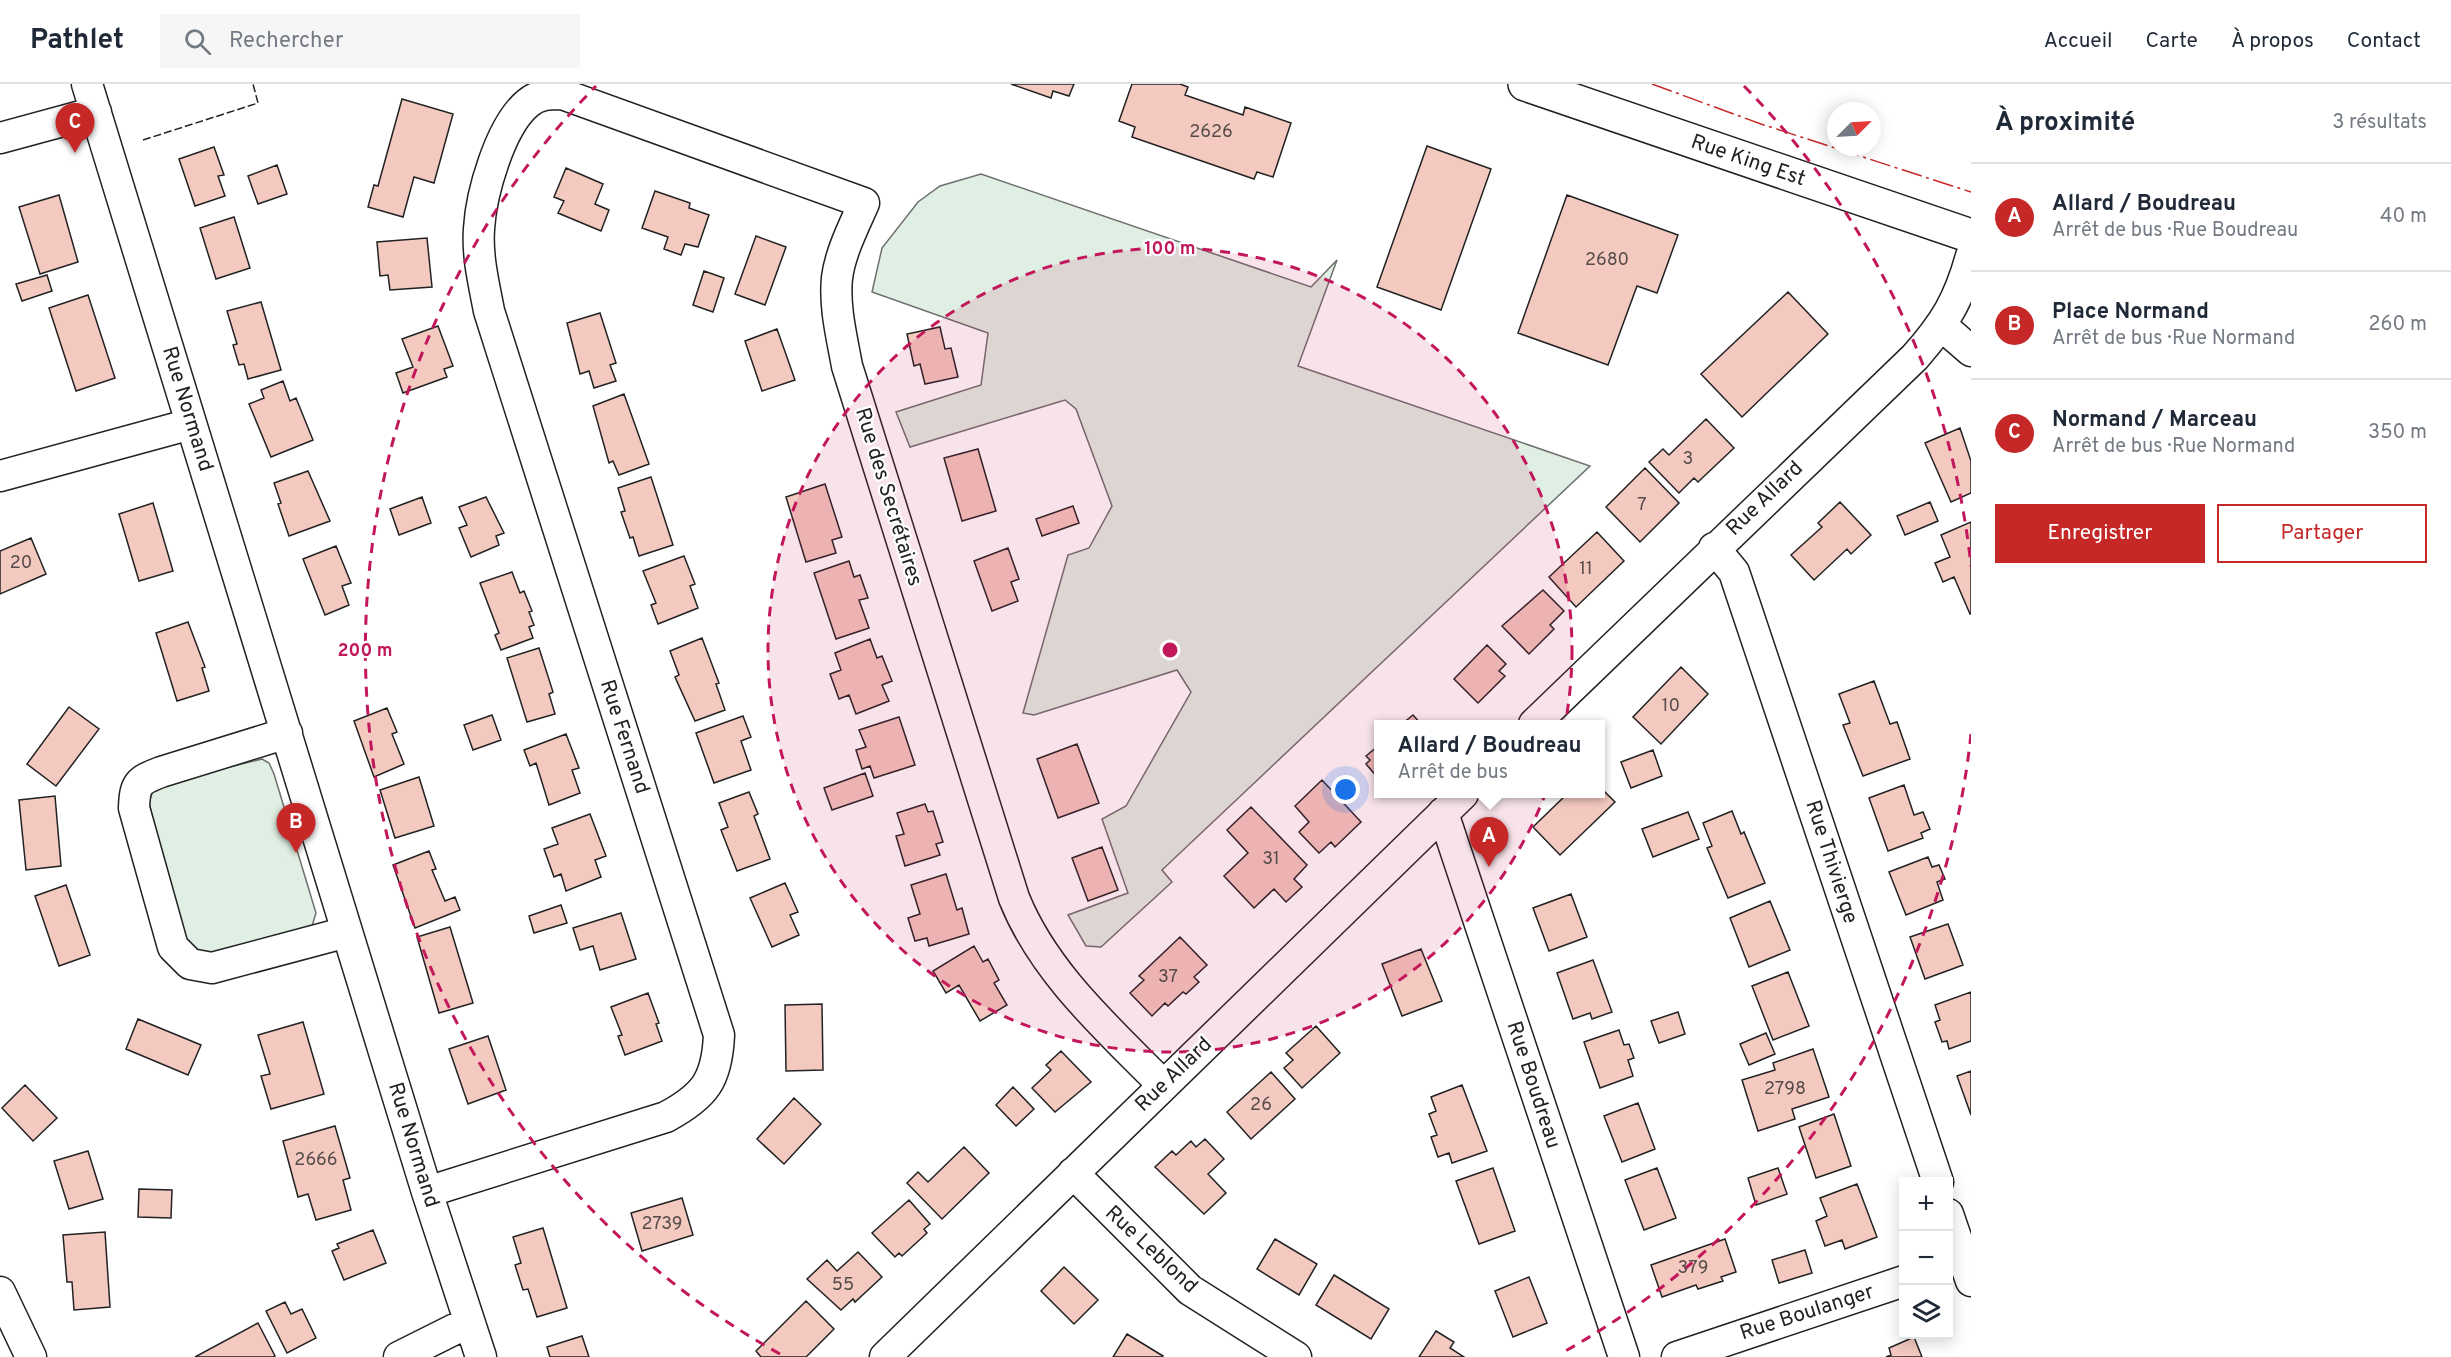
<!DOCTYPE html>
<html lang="fr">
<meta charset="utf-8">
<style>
body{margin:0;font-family:Overpass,sans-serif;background:#f6f6f7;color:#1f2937}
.controls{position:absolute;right:18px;bottom:18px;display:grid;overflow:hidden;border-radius:0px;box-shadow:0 3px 15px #0003}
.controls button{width:54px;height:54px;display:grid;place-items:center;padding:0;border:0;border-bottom:2px solid #e0e1e3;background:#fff;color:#1f2937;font:30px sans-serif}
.compass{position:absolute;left:1827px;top:18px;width:54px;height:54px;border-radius:50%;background:#fff;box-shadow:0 3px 15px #0003;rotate:66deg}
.you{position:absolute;left:1346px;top:706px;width:21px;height:21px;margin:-15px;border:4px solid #fff;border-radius:50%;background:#1a73e8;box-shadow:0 0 0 9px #1a73e833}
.badge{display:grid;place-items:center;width:39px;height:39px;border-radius:50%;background:#c62828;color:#fff;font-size:20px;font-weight:700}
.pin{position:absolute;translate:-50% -50px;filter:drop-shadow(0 2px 3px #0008)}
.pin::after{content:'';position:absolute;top:32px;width:21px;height:18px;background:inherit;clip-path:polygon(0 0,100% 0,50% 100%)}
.popup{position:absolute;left:1374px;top:636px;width:231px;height:78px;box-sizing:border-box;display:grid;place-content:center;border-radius:0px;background:#fff;filter:drop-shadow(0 2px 4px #0005);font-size:20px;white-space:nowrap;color:#747a83}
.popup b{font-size:22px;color:#1f2937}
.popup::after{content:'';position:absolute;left:50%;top:100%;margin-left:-12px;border:12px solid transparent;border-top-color:#fff}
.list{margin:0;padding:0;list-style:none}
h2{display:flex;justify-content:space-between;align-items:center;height:78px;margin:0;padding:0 24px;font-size:26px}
h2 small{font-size:20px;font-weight:400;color:#747a83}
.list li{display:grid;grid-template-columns:39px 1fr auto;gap:18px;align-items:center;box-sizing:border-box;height:108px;padding:0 24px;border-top:2px solid #e0e1e3}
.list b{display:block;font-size:22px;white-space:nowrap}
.list p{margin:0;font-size:20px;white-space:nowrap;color:#747a83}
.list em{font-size:20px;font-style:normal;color:#747a83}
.actions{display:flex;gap:12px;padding:18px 24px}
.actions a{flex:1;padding:14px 0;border:2px solid #c62828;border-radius:0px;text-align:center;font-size:21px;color:#c62828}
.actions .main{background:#c62828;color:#fff}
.icon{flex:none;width:33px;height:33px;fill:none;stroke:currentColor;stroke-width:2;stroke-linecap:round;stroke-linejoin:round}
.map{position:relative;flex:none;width:1971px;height:1273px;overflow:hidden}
header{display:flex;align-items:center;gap:36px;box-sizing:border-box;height:84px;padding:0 30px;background:#fff;border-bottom:2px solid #e0e1e3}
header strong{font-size:28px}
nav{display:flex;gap:33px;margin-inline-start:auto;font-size:21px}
.search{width:420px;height:54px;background:#f6f6f7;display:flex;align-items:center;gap:15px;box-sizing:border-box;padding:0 21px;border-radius:0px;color:#747a83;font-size:22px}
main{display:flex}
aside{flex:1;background:#fff}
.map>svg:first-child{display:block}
</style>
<header>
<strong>Pathlet</strong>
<div class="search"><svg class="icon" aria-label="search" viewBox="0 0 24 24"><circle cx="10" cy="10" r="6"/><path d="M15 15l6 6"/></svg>Rechercher</div>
<nav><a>Accueil</a><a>Carte</a><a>À propos</a><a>Contact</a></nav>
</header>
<main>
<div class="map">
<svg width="1971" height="1273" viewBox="0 0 1971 1273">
<rect width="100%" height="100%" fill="#fff"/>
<path fill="#e0efe3" stroke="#6f6f6f" stroke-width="1.5" d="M 981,90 L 1311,203 L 1337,176 L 1298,282 L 1590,382 L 1162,786 L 1172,798 L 1101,863 L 1086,862 L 1068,831 L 1128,809 L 1102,735 L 1126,722 L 1191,608 L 1177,586 L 1034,631 L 1023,629 L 1068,471 L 1089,464 L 1112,422 L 1076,325 L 1065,316 L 910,363 L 896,328 L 981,301 L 988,249 L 872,208 L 882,164 L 918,118 L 940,102 Z
M 262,675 L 269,679 L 274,690 L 316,829 L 312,842 L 300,849 C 278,855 217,878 197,867 C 187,862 184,848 180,839 L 149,719 L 153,706 L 164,699 Z"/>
<path fill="#f3c9c0" stroke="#222" stroke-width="1.5" d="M 1011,0 L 1074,0 L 1069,12 L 1053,7 L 1051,14 Z
M 1132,0 L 1180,0 L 1188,3 L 1185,11 L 1243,31 L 1245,23 L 1291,39 L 1273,93 L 1257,88 L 1254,95 L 1132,53 L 1135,43 L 1119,37 Z
M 402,15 L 453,30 L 434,99 L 414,93 L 403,133 L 368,123 L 374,101 L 378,102 Z
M 1427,62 L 1491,85 L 1441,226 L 1377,203 Z
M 214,63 L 224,91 L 218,92 L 225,112 L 195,122 L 179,75 Z
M 277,81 L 287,110 L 258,120 L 248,92 Z
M 566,84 L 603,100 L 595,120 L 609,126 L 601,147 L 558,129 L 564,117 L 554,113 Z
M 655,107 L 690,119 L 689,124 L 709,131 L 698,163 L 685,160 L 681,171 L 664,165 L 668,153 L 642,144 Z
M 59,111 L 78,178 L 40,190 L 19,123 Z
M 1567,111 L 1678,151 L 1657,209 L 1637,202 L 1608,281 L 1518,249 Z
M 234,133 L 250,184 L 216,195 L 200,144 Z
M 756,152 L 786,163 L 765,221 L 735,210 Z
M 427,154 L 432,203 L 390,206 L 388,191 L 380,192 L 377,158 Z
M 704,187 L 724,194 L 713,228 L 693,221 Z
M 47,191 L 52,207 L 22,217 L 16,200 Z
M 1788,208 L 1828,250 L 1742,333 L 1701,290 Z
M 88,211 L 115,294 L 76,307 L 49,224 Z
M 261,218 L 281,286 L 248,295 L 244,280 L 239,281 L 233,261 L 237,260 L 227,227 Z
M 600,229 L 616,279 L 610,281 L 616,297 L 594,304 L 589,287 L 580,290 L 567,239 Z
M 438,242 L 453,282 L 444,285 L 447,293 L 403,309 L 396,289 L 413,283 L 402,255 Z
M 940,243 L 945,265 L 951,264 L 958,293 L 925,300 L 920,280 L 914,282 L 907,250 Z
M 777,245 L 795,296 L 762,307 L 745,257 Z
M 283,297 L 290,317 L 296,314 L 313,356 L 271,373 L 249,320 L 264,314 L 261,306 Z
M 624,310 L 649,380 L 619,391 L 613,377 L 609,379 L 593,322 Z
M 1706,335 L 1734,364 L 1698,398 L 1694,394 L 1679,409 L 1649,378 L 1663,365 L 1669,371 Z
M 1960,344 L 1971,377 L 1971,409 L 1951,418 L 1925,359 Z
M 978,365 L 996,427 L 962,437 L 944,374 Z
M 1645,384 L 1679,419 L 1640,458 L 1606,423 Z
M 308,387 L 330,437 L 289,452 L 278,420 L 281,419 L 274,399 Z
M 651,393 L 673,461 L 639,472 L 633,453 L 630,454 L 621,428 L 625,427 L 618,404 Z
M 825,400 L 842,453 L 832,456 L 836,469 L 806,478 L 786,413 Z
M 422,413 L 431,439 L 399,451 L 390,425 Z
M 486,413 L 504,449 L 496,452 L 499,461 L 471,473 L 459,444 L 467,441 L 459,423 Z
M 1840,418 L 1871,451 L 1851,470 L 1847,465 L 1814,496 L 1791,471 L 1822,443 L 1818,439 Z
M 1930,418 L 1938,437 L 1905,451 L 1897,432 Z
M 153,419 L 173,487 L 139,497 L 119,430 Z
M 1073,422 L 1079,439 L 1042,452 L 1036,435 Z
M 1971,438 L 1971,530 L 1970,530 L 1954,493 L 1943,498 L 1935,479 L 1950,473 L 1941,451 Z
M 1597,448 L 1624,477 L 1576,523 L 1549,493 Z
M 31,454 L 46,490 L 0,510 L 0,467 Z
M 336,462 L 351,499 L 342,502 L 349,521 L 325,531 L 303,475 Z
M 1008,464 L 1019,495 L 1011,498 L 1018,517 L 992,527 L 974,477 Z
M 684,472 L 695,500 L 690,502 L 698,524 L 658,540 L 651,521 L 656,519 L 643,487 Z
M 849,477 L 854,493 L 860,491 L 868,514 L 859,516 L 869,544 L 836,555 L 814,489 Z
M 512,488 L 520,509 L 524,507 L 532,527 L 529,528 L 534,541 L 529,543 L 533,554 L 501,566 L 495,551 L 499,549 L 480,499 Z
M 1543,506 L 1564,527 L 1550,541 L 1554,545 L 1529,570 L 1502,542 Z
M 188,538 L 205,583 L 202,584 L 209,607 L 177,617 L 156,549 Z
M 702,554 L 719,599 L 716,600 L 725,626 L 695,637 L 675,593 L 679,591 L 670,567 Z
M 870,555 L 877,574 L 882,572 L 892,597 L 882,601 L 889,617 L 856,630 L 849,611 L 839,615 L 830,590 L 841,586 L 835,569 Z
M 1487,561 L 1506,580 L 1499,587 L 1505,592 L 1478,619 L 1454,595 Z
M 539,564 L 553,608 L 549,610 L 555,630 L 527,638 L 507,574 Z
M 1681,583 L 1708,610 L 1661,660 L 1633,633 Z
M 1874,597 L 1890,640 L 1897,638 L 1910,675 L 1863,692 L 1843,641 L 1850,639 L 1839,610 Z
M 69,623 L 99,645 L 56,702 L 27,680 Z
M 387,624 L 397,648 L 392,650 L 404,680 L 374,693 L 354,637 Z
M 492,631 L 501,656 L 473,666 L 464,641 Z
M 1413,631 L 1421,640 L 1402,640 Z
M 743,632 L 751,653 L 741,657 L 751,686 L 714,699 L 696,649 Z
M 899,633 L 915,681 L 874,694 L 870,682 L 862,685 L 856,666 L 866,663 L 859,646 Z
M 566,650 L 579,684 L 572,686 L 580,709 L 549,721 L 536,679 L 530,682 L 524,666 Z
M 1077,660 L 1099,719 L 1058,734 L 1037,675 Z
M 1378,662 L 1378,694 L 1366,680 L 1370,676 L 1366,672 Z
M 1653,666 L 1662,692 L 1631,704 L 1621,678 Z
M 865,689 L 873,712 L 832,726 L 824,704 Z
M 419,693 L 434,742 L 395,754 L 380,706 Z
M 1322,696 L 1361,738 L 1335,763 L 1331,758 L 1319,769 L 1299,748 L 1309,738 L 1295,722 Z
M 1904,701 L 1914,731 L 1923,728 L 1930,745 L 1921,749 L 1923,754 L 1888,767 L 1869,714 Z
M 1600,703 L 1615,718 L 1560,771 L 1533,743 L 1567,710 L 1600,710 Z
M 749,708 L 758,730 L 754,732 L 770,775 L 737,787 L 721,746 L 728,743 L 719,719 Z
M 55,712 L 61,782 L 26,786 L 19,716 Z
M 925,720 L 928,728 L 933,727 L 943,758 L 936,760 L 940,771 L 905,782 L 896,752 L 904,750 L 897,729 Z
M 1251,723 L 1307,781 L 1294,795 L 1302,803 L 1286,818 L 1274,805 L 1254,824 L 1224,792 L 1248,769 L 1227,746 Z
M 1732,727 L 1741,750 L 1744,748 L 1765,799 L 1728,814 L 1707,764 L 1712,762 L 1703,739 Z
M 1688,728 L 1699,755 L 1653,773 L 1642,745 Z
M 590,730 L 606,772 L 595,776 L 601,793 L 566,807 L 561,790 L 554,793 L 544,765 L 558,760 L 552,744 Z
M 1102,763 L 1118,806 L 1088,817 L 1072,774 Z
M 429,767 L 436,785 L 432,786 L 445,817 L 455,813 L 460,826 L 415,844 L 393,781 Z
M 1928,773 L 1932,783 L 1939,781 L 1945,795 L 1937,798 L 1943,816 L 1906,831 L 1889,788 Z
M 946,790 L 957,826 L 962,824 L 969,850 L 929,862 L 927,854 L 915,857 L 908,834 L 920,830 L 911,801 Z
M 785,799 L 798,828 L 790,831 L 799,851 L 772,863 L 750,814 Z
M 66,801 L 90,871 L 59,882 L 35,812 Z
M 1571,810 L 1587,853 L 1549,867 L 1533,824 Z
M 1770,817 L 1790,866 L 1749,883 L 1730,834 Z
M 561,821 L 567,839 L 534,849 L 529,832 Z
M 621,829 L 636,875 L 600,886 L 593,862 L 580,866 L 573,844 Z
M 1948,840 L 1963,881 L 1925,895 L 1910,853 Z
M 450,843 L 473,919 L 439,929 L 417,853 Z
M 1180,853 L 1207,881 L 1194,893 L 1199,898 L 1186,910 L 1183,908 L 1168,922 L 1165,919 L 1152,932 L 1130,909 L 1144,896 L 1139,892 Z
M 974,862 L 983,878 L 988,875 L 999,896 L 994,899 L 1007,921 L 980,937 L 959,901 L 946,909 L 933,887 Z
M 1421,865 L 1442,917 L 1402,932 L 1382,880 Z
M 1593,876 L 1612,928 L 1592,935 L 1590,929 L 1573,935 L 1557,889 Z
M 1788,888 L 1809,942 L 1773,956 L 1752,902 Z
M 1971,908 L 1971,957 L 1949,965 L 1947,957 L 1942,958 L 1935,938 L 1940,936 L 1935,921 Z
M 648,909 L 659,939 L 656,940 L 662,957 L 625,971 L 618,952 L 622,951 L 611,923 Z
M 822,920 L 823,986 L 786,987 L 785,921 Z
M 1678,928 L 1685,950 L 1659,959 L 1651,937 Z
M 138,935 L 201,961 L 188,991 L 126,965 Z
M 303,938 L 324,1010 L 271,1025 L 261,992 L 270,990 L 258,951 Z
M 1316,942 L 1340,969 L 1302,1004 L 1284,984 L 1293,976 L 1286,969 Z
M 1619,946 L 1624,961 L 1629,960 L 1634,974 L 1628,976 L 1633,992 L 1600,1004 L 1584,958 Z
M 1766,949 L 1775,970 L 1749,981 L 1740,960 Z
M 488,952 L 506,1006 L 468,1020 L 449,965 Z
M 1813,965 L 1829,1013 L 1792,1025 L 1795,1035 L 1758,1047 L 1742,996 L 1775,986 L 1773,979 Z
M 1061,967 L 1091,998 L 1055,1028 L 1032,1004 L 1051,986 L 1046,981 Z
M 1971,987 L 1971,1031 L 1957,992 Z
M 1271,988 L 1295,1015 L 1251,1055 L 1227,1028 Z
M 25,1001 L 57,1034 L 33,1057 L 2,1024 Z
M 1462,1001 L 1487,1067 L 1452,1079 L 1449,1069 L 1438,1073 L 1431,1053 L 1437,1051 L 1429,1030 L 1436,1027 L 1431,1013 Z
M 1013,1003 L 1034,1025 L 1016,1042 L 996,1021 Z
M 794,1014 L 821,1040 L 784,1080 L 757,1055 Z
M 1638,1019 L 1655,1065 L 1622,1078 L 1604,1032 Z
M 1834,1030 L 1851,1082 L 1816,1094 L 1799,1043 Z
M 335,1042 L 350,1094 L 343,1096 L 351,1126 L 316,1136 L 308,1110 L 298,1113 L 283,1057 Z
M 1205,1055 L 1224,1075 L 1208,1090 L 1226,1109 L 1204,1130 L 1155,1083 L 1172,1067 L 1176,1071 L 1191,1057 L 1196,1063 Z
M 964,1063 L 989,1089 L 942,1135 L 907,1099 L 918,1088 L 928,1098 Z
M 88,1067 L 103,1115 L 69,1125 L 54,1077 Z
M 1493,1084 L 1515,1147 L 1479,1160 L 1456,1097 Z
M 1657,1084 L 1676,1134 L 1644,1146 L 1625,1096 Z
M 1778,1084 L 1787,1110 L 1756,1121 L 1748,1094 Z
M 1857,1100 L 1877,1153 L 1845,1165 L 1842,1156 L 1825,1162 L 1816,1137 L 1827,1132 L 1820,1114 Z
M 139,1105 L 172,1106 L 171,1134 L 138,1133 Z
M 682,1114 L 693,1151 L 642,1167 L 631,1129 Z
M 909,1116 L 930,1140 L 924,1145 L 927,1149 L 902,1172 L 899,1169 L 895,1173 L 872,1149 Z
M 543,1144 L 567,1224 L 537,1233 L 528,1205 L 523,1206 L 515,1181 L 521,1179 L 513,1153 Z
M 373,1146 L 386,1179 L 344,1196 L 332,1167 L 339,1164 L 337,1160 Z
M 105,1148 L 110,1223 L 74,1226 L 72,1198 L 67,1198 L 63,1151 Z
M 1275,1155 L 1317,1180 L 1299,1211 L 1257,1185 Z
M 1725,1155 L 1736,1188 L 1721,1193 L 1723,1197 L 1698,1205 L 1696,1201 L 1662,1213 L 1651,1181 Z
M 1805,1166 L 1812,1189 L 1779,1199 L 1772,1176 Z
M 858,1168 L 882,1193 L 855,1218 L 853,1215 L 841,1226 L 807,1195 L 827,1176 L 837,1187 Z
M 1064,1183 L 1098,1216 L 1074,1240 L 1041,1207 Z
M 1334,1191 L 1389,1225 L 1371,1255 L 1316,1221 Z
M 1529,1193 L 1547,1239 L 1513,1253 L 1495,1207 Z
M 806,1217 L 834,1245 L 806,1273 L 761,1273 L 756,1267 Z
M 285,1218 L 291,1230 L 302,1225 L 316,1254 L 287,1269 L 266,1227 Z
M 258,1239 L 275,1272 L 273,1273 L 195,1273 Z
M 1436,1247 L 1454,1258 L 1450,1264 L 1464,1273 L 1419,1273 Z
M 1127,1250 L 1163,1272 L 1162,1273 L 1113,1273 Z
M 582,1252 L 589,1273 L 550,1273 L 547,1263 Z
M 1914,1253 L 1922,1273 L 1886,1273 L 1891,1271 L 1889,1264 Z"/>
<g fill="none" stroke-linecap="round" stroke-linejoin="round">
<defs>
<path id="minor" d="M 87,0 L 427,1108 L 481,1273
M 0,54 L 96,28
M 1942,242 L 1971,267
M 0,392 L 191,340
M 1714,464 L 1734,488 L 1938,1098
M 1534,640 L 1915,273 C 1945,239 1959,216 1971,172
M 287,649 L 161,688 C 138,697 135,699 134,724 L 173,863 L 190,880 L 212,884 L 347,848
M 1443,729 L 1624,1273
M 1073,1089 L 1190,1206 L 1296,1273
M 427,1108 L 666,1033 C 705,1012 717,996 719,951 L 489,227 C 484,200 477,173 479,145 C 481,110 500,42 528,19 C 539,10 549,10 562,10 L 864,119 C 854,142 840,169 837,194 C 834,223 842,254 847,282 L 1014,814 C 1044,889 1108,945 1163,1001
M 1948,1130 L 1971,1197
M 0,1208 L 31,1273
M 399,1273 L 469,1238
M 885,1273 L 1463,710
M 1677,1273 L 1904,1197"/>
<path id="major" d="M 1525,0 L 1971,152"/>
</defs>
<use href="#minor" stroke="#222" stroke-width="33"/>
<use href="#major" stroke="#222" stroke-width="36"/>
<use href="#minor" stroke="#fff" stroke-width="30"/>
<use href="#major" stroke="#fff" stroke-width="33"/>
<path stroke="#222" stroke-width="1.5" stroke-dasharray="8 3" stroke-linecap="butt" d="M 143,56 L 258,19 L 253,0"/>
<path stroke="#c62828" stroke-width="1.5" stroke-dasharray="21 4.5 3 4.5" stroke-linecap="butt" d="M 1652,0 L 1761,40 L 1971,108"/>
</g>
<circle cx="1170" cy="566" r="402" fill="#c2185b" fill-opacity=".12"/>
<g fill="none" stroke="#c2185b" stroke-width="3" stroke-dasharray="10 8">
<circle cx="1170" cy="566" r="402"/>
<path d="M1971 650A805 805 0 0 1 1560 1270M780 1270A805 805 0 0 1 596 2M1744 2A805 805 0 0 1 1971 482"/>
</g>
<g text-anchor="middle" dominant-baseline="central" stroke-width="4.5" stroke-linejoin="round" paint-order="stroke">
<g font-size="18" fill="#564c4a">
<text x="1211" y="48">2626</text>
<text x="1607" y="176">2680</text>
<text x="1688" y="375">3</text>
<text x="1642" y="421">7</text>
<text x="21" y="479">20</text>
<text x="1586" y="485">11</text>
<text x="1671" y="622">10</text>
<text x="1271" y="775">31</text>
<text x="1168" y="893">37</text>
<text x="1785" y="1005">2798</text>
<text x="1261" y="1021">26</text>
<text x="316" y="1076">2666</text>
<text x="662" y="1140">2739</text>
<text x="1693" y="1184">379</text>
<text x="843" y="1201">55</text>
</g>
<g font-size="21" fill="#222" stroke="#fff">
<text transform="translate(1748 77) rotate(19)">Rue King Est</text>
<text transform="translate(187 325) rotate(73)">Rue Normand</text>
<text transform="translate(888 413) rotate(73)">Rue des Secrétaires</text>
<text transform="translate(1765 415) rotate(-44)">Rue Allard</text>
<text transform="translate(624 653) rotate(72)">Rue Fernand</text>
<text transform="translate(1831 778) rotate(72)">Rue Thivierge</text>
<text transform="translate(1174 991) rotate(-44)">Rue Allard</text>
<text transform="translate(1533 1001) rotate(72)">Rue Boudreau</text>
<text transform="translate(413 1061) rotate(73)">Rue Normand</text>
<text transform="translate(1151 1166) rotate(43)">Rue Leblond</text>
<text transform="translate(1807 1229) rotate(-18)">Rue Boulanger</text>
</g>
</g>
<circle cx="1170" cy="566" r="9" fill="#c2185b" stroke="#fff" stroke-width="3"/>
<g font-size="18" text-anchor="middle" font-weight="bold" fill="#c2185b" stroke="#fff" stroke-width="4.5" stroke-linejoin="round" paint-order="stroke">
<text x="1170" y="170">100 m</text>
<text x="365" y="572">200 m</text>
</g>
</svg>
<div class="controls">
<button>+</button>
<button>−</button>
<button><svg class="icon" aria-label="layers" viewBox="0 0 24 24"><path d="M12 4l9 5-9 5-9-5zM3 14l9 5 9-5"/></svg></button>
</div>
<svg class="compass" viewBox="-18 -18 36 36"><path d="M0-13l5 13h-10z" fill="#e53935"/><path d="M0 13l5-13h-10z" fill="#747a83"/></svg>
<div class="you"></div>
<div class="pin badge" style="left:1489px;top:783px">A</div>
<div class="popup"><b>Allard / Boudreau</b>Arrêt de bus</div>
<div class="pin badge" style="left:296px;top:769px">B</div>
<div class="pin badge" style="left:75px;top:69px">C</div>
</div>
<aside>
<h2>À proximité<small>3 résultats</small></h2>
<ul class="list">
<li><span class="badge">A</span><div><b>Allard / Boudreau</b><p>Arrêt de bus · Rue Boudreau</p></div><em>40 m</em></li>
<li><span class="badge">B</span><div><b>Place Normand</b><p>Arrêt de bus · Rue Normand</p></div><em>260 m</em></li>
<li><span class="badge">C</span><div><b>Normand / Marceau</b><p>Arrêt de bus · Rue Normand</p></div><em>350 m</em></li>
</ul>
<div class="actions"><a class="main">Enregistrer</a><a>Partager</a></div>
</aside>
</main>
